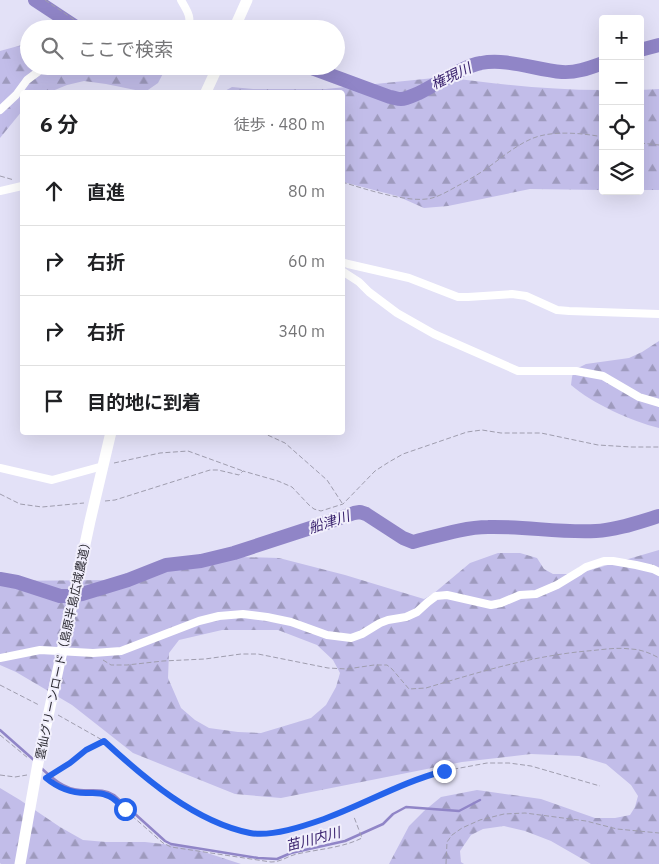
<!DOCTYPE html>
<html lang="ja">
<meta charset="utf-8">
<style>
body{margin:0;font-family:"IBM Plex Sans","Noto Sans JP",sans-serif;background:#f6f6f6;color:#202124}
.controls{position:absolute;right:15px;top:15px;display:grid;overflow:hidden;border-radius:5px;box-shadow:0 5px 20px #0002}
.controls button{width:45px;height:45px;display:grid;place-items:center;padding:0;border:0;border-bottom:1px solid #e0e0e0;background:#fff;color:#202124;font:25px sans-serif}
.stop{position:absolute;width:15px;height:15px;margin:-11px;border:4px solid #2563eb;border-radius:50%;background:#fff}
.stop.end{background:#2563eb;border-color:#fff;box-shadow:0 1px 5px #0008}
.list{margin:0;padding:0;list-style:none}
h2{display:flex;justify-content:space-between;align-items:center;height:65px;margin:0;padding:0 20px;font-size:21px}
h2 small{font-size:16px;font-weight:400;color:#757577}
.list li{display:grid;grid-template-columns:32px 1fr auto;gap:15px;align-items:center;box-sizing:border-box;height:70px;padding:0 20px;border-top:1px solid #e0e0e0}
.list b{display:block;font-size:19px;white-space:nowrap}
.list em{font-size:16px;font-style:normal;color:#757577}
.icon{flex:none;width:28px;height:28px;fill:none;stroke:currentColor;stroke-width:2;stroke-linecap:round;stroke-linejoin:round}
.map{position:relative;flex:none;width:659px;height:864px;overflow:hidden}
.search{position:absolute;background:#fff;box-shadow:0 5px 20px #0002;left:20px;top:20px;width:325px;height:55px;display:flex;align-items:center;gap:12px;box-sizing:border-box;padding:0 18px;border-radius:28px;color:#757577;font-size:19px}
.panel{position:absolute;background:#fff;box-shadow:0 5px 20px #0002;left:20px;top:90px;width:325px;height:345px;border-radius:5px}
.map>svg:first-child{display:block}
</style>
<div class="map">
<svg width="659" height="864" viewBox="0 0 659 864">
<defs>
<pattern id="forest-firs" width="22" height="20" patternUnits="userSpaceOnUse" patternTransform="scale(1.25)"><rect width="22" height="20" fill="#c2bde9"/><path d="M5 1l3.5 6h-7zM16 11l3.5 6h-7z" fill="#9e9abd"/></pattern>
</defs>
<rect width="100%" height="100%" fill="#e3e1f7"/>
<path fill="url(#forest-firs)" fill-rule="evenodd" d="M 29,43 L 29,66 L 167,66 L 158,83 L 145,92 L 106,84 L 84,81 L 67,85 L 50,92 L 22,92 L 22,111 L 0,138 L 0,51 Z
M 444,77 C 496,84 549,90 603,90 L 603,190 L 530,189 L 448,206 L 424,208 L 397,196 L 343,182 L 342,92 L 223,92 L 232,87 L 253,89 L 326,89 Z
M 659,89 L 659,190 L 640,190 L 640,90 Z
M 659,341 L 659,428 C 631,421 593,404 571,385 L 572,377 L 574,370 L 586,364 L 629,358 L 642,352 Z
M 659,550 L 659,864 L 591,864 L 551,841 L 525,831 L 504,826 L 483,829 L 471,835 L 460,851 L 461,862 L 464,864 L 389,864 L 409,826 L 424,811 L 441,797 L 477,790 L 541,799 L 595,818 L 615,818 L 630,815 L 635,807 L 638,796 L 631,785 L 606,764 L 579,756 L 531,754 L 462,762 L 281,798 L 235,794 L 133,753 L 72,705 L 16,672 L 0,665 L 0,581 L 111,580 L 240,557 L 279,558 L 345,575 L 424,599 L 433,594 L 470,563 L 498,553 L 520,553 L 537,558 L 544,569 L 553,574 L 577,574 ZM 222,630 L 278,630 L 317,645 L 333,660 L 340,673 L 336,687 L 326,705 L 311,718 L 261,733 L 238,732 L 209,728 L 195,720 L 181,708 L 168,678 L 169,653 L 179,640 Z
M 0,788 L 20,800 L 60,827 L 83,840 L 106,842 L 145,842 L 189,847 L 241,864 L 1,864 L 0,863 Z"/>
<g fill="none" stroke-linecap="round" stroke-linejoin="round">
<path stroke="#9085c7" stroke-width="2.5" d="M 0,730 L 35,761
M 40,767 C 52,778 64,789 80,790 C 94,791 102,788 114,795 L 165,841 L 171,844 L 258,858 L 277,859 L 291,853 L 345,841 L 383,824 L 393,814 L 406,807 L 459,811 L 480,800"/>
<path stroke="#9085c7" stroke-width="14" d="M 35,0 L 79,29
M 640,50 L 659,45
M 217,66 L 224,68 L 234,66
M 306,66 L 390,97 C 393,97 397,99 401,99 C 407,99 414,95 419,93 C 437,84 463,66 481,63 C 507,58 536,70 562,72 C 576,73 589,68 603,63
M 0,579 L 17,582 L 60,596 L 70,596 L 82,594 L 128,580 L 166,565 L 201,561 L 234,553 L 332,521 L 354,513 L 360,512 L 366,514 L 403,538 L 413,542 C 437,536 465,527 488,527 C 524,526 560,533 596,531 C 617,530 639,522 659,516"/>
<path stroke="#9f9dae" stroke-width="1" stroke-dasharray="5 2.5" stroke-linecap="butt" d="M 45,0 L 88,29
M 640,143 L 659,145
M 0,176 L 14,180
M 342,182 C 365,189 410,204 432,198 C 443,195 453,188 463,183 C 470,179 477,175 483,171 C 499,160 513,147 531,139 C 551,130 582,133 603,137
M 261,432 L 285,443 L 327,480 L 342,503
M 114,463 L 160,453 L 188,451 L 243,471
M 0,494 L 20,504 L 42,507 L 84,503
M 105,501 L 115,500 L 210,470 L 218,470 L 239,475 L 243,471 L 278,481 L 292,487 L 309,505 L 314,509 L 321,511 L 343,504 L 375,471 L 389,462 L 403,454 L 467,432 L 482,430 L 501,433 L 541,433 L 598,445 L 631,447 L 659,447
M 103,660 L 111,665 L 127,665 L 163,661 L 205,659 L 241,654 L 258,654 L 328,668 L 347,669 L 374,665 L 387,665 L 392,669 L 409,689 L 426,688 C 479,672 532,656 587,651 C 601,650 616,647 630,649 C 640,649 650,653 659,658
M 0,685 L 39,705
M 58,715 L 104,741 L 123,760 L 153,784 L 188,808 L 217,823 L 251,833 L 271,833 L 300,827 L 325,819 L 423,776 L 444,771 L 487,763 L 509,763 L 531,766 L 600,786
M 0,735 L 28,758
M 0,775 L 15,777 L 27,775
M 45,778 L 70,763 L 86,750 L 103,742
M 46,778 C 57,787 69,793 83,793 C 92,793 100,792 108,795 L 163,843 L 171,847 L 271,862 C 282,862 287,856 297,854 C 319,849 342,848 362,838 L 354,817
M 446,864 L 447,842 L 452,835 L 462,828 L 480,820 L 504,814 L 525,813 L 586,821 L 617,829 L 659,833"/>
<path stroke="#fff" stroke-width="8" d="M 181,0 C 187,11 192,16 188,29
M 161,66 L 166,66
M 0,110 L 16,95 L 27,80 L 39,71 L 48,66
M 0,191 L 22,186
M 342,262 L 348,264 L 409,278 L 458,297 L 468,297 L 512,294 L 526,296 L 557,310 L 569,311 L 659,314
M 342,271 L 359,282 L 369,292 L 397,313 L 434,334 L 518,371 L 576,371 L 603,376 L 639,397 L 659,403
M 0,468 L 52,480 L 103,466
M 0,658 L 40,650 L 93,653 L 121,651 L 199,621 L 219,616 L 243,614 L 267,617 L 291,622 L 327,635 L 351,638 L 362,634 L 380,623 L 388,620 L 406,617 L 417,612 L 428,602 L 436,596 L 447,595 L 491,605 L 501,603 L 520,595 L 536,594 L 557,585 L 580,571 L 586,567 L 604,561 L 613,561 L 636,565 L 653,569 L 659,572"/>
<path stroke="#fff" stroke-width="11" d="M 234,29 L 247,0
M 206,92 L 218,66
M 20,864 L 38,763 L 90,521 L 111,432"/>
</g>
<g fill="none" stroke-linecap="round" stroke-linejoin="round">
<path stroke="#2563eb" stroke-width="6" d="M 125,809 C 119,804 114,797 106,795 C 100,792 92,793 86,793 C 70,793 58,788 46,778 L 70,763 L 86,750 L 104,741 C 144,778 195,822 250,833 C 272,837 304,826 324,819 C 365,804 402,782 444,771"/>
</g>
<g text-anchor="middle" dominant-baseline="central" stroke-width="4" stroke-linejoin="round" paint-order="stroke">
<g font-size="12" fill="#2c2b33" stroke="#f1effc">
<text transform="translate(63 648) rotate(-78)">雲仙グリーンロード（島原半島広域農道）</text>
</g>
<g font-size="14" font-style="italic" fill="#341c6a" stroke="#f1effc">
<text transform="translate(451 76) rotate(-25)">権現川</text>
<text transform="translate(329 522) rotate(-18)">船津川</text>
<text transform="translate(313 839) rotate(-15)">苗川内川</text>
</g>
</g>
</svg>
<div class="controls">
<button>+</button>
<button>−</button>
<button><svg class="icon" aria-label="locate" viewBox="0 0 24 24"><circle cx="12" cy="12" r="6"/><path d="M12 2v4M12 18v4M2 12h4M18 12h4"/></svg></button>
<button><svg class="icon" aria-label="layers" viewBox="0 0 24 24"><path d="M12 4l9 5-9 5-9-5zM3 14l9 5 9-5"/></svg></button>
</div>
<div class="stop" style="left:125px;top:809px"></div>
<div class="stop end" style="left:444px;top:771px"></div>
<div class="search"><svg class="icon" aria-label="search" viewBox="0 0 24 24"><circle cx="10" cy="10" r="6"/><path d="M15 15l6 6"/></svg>ここで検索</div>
<section class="panel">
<h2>6 分<small>徒歩 · 480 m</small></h2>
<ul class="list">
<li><svg class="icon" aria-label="ahead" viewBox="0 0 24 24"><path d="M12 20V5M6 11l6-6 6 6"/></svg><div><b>直進</b></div><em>80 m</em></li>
<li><svg class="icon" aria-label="right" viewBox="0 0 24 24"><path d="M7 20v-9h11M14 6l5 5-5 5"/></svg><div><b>右折</b></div><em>60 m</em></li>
<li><svg class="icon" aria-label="right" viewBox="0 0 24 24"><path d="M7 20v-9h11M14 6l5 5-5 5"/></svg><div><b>右折</b></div><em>340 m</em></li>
<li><svg class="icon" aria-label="arrive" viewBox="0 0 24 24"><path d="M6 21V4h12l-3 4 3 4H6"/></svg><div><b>目的地に到着</b></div></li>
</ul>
</section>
</div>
